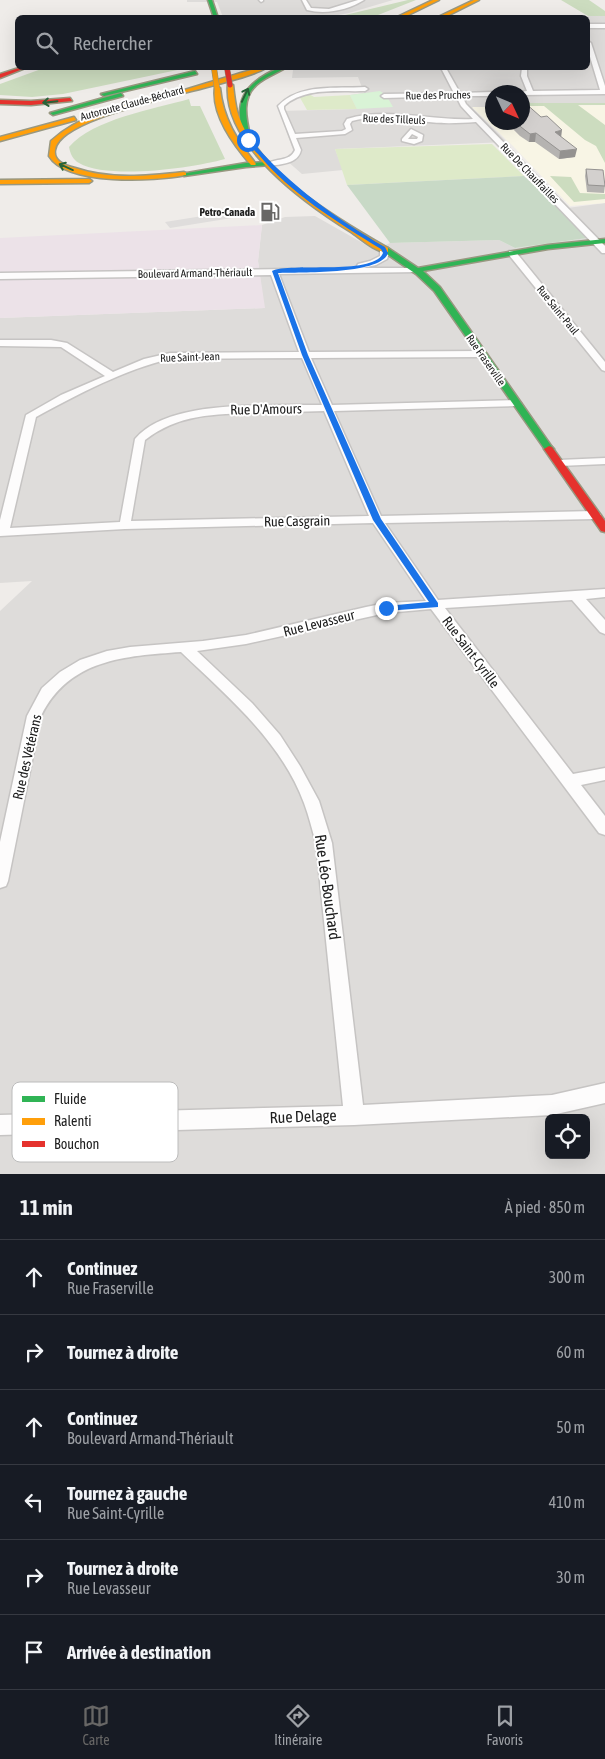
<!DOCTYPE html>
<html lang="fr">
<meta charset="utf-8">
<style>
body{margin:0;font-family:"Asap Condensed",sans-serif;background:#242831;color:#f1f3f6}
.controls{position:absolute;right:15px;bottom:15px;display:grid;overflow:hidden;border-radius:8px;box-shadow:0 5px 20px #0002}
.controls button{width:45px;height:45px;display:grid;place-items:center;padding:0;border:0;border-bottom:1px solid #363941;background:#171b24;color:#f1f3f6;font:25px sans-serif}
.compass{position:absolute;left:485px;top:85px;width:45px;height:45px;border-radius:50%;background:#171b24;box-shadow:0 5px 20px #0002;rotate:134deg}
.stop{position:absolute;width:15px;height:15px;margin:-11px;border:4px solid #1a73e8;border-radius:50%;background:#fff}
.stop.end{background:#1a73e8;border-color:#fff;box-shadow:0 1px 5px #0008}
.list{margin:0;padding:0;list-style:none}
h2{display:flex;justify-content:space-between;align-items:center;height:65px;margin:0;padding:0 20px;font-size:21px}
h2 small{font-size:16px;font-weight:400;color:#9ea1a6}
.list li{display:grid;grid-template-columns:32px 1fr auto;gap:15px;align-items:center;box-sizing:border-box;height:75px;padding:0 20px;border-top:1px solid #363941}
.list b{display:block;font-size:19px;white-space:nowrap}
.list p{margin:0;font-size:16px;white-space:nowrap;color:#9ea1a6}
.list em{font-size:16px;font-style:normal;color:#9ea1a6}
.icon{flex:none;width:28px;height:28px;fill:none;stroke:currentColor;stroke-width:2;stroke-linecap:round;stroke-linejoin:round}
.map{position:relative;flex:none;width:605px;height:1174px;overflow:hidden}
.search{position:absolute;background:#171b24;box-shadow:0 5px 20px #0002;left:15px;right:15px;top:15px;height:55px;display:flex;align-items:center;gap:12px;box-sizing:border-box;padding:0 18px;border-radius:8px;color:#9ea1a6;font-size:19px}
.sheet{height:515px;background:#171b24}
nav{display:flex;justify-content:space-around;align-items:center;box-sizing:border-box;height:70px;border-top:1px solid #363941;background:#171b24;font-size:14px;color:#9ea1a6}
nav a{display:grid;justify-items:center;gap:2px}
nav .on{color:#686766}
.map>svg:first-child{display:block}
</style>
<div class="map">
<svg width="605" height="1174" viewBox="0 0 605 1174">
<rect width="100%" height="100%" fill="#efece9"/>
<path fill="#dedcda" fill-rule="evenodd" d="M 187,0 L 393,0 L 349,13 L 322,18 L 223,17 L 217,2 L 187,2 Z
M 588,16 L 605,16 L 605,104 L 523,106 L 522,92 L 492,92 L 492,107 L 472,108 L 507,142 L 335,149 L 343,170 L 302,174 L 286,160 L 293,154 L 293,150 L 279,111 L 357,109 L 350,95 L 364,93 L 358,77 L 292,78 L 293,70 L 302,68 L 588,68 L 588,18 L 551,17 Z
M 605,203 L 605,1174 L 0,1174 L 0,611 L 32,581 L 0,583 L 0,318 L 264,308 L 258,261 L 262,225 L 285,217 L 315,216 L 375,250 L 390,243 L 499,240 L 515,248 L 586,238 L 560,209 ZM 549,1118 L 586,1118 L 586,1155 L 549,1155 Z"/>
<path fill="#ece2e8" d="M 262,225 L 258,261 L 265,308 L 0,318 L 0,238 Z"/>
<path fill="#f8f5e5" d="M 605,105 L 605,203 L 570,206 L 513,146 L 472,107 L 492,107 L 492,122 L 522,122 L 523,106 Z"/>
<path fill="#deeac9" d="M 309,94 L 314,97 L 350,95 L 357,109 L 307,110 L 299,96 Z
M 492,144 L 524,176 L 347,185 L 335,149 Z"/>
<path fill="#ccdcbf" d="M 408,0 L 416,0 L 373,17 L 337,17 Z
M 561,0 L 589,0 L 605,11 L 605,16 L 588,16 Z
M 44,68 L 187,68 L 63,94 L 32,97 L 0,95 L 0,84 Z
M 523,96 L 530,103 L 605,103 L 605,105 L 578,105 L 605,125 L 605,163 L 596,146 L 585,140 L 544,106 L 523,106 Z
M 189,99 L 191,106 L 200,106 L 225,159 C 193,168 108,180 79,163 C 73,160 70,153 69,147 C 93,119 154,109 189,99 Z
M 550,176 L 571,177 L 580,193 L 605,194 L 605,199 L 574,202 Z"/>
<path fill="#c8d9c6" d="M 524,176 L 560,209 L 587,238 L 515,248 L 499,240 L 390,243 L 347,185 Z"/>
<path fill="#d9f3d6" d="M 380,91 L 386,95 L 393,107 L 357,109 L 350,95 Z"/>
<path fill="#dfdddc" d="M 215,214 L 230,215 L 232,218 L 170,228 L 165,222 Z"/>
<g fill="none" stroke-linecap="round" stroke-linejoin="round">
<defs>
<path id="street" d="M 259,0 L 263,0 L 263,1 L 261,2 Z
M 302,0 L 306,0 L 311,8 L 329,9 L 358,0 L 364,0 C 348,10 326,15 307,10 Z
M 588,24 L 605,24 L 605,28 L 588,28 Z
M 588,41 L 591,43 L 605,86 L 605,94 L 522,95 L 522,92 L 519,92 L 527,91 L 521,76 L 522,68 L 527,68 L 527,76 L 533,91 L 600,90 L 588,50 Z
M 441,68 L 446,68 L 460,93 L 492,92 L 493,92 L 492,96 L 462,96 L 466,104 L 605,246 L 605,253 L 602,253 L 476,122 C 460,123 445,124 429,122 C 404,120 376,114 352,121 L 350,124 L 352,130 L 345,134 L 296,138 L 301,150 C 298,164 281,164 269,166 L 266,164 C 275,158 290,162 295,150 L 278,106 C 299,83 336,89 365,87 L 368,89 L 365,91 C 338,92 305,87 284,106 L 284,109 L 295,134 L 342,131 L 346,129 L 344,124 L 347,119 C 387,107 431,121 473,119 L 461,106 L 456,96 L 384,98 L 381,96 L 384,94 L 454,93 Z
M 411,129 L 423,135 L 422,141 L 414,144 L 402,141 L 402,139 ZM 412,134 L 418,137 L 417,139 L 408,139 Z
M 380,246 L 387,248 L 389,253 L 387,259 L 376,265 L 362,268 L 418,268 L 422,270 L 418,272 L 279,274 L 309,352 L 482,351 L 487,354 L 482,357 L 311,358 L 332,405 L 516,400 L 521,403 L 516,406 L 334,411 L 381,516 L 595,511 L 601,515 L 595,519 L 385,523 L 438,600 L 605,589 L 605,597 L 586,599 L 605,620 L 605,634 L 600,632 L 572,600 L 445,608 L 573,774 L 605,768 L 605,780 L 581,785 L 605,816 L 605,835 L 599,833 L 431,609 L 386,613 L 246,644 L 197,651 L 252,703 L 280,735 L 300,766 L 319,801 L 332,843 L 363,1105 L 552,1095 L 605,1083 L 605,1103 L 552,1115 L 354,1125 L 0,1135 L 0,1115 L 343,1106 L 316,843 C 312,830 309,816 304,803 C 281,741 227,696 181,652 C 125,656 69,659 41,716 L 8,881 L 6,886 L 0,888 L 0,842 L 27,716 L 42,688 L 60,672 L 80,660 L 107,651 L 130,647 L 203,641 L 246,635 L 366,607 L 386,603 L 426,601 L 373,523 L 125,529 L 0,536 L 0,520 L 26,415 L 61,395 L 105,376 L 61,347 L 0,346 L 0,340 L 51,340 L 67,343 L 113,372 L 144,359 L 170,353 L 299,352 L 271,275 L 0,279 L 0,273 L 360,268 L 357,266 L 358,264 L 370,261 L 380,256 ZM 302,358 L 322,405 C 272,406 169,398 135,439 L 120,522 L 10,528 L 36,417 C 77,395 125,369 170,359 ZM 324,411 L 369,516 L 131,521 L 145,440 C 178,414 215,414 255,413 C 278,412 301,412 324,411 Z
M 509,251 L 515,251 L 605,362 L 605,371 L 602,370 L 509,255 Z
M 605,458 L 605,464 L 559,466 L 554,463 L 559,460 Z"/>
<path id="fast" d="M 208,0 L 212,0 L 218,18 L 214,18 Z
M 279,68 L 285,68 C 277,73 268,76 260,82 C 240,96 246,119 251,140 L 246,141 C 231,103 244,83 279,68 Z
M 195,71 L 197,74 L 104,96 L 101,94 Z
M 121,93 L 123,96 L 53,115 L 50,113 Z
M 269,162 L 272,164 L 271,165 L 246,167 L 184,176 L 181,174 L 246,163 Z
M 605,239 L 605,243 L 548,249 L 423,271 L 440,287 L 552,447 L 554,449 L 549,452 L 546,451 L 434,291 L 416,274 L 381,250 L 388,248 L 418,268 L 548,245 Z"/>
<path id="slow" d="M 433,0 L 439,0 L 402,18 L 395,18 Z
M 474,0 L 479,0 L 443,18 L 436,18 Z
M 259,68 L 266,68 C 231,88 60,112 55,150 C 53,161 66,166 75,168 C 110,180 148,176 184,172 L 186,173 L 186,175 C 155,181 67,186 49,156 L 51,141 C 85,110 135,103 178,92 C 205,84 232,75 259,68 Z
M 228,84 L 233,85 C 234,94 235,103 237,111 C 255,171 337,219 388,248 L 388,252 C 376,253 360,238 351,232 C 306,204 222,145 228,84 Z
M 215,87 L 220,88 C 223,119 237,140 256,164 L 255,165 L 251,165 C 234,145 211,115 215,87 Z
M 74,117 L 76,120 L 0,141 L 0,137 Z
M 0,180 L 89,179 L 92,181 L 89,183 L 0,184 Z"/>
<path id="jam" d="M 19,68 L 25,68 L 0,78 L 0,74 Z
M 70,98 L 72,101 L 31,105 L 0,104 L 0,100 L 31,101 Z
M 549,446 L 552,447 L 605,521 L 605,532 L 601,531 L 544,449 Z"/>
</defs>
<use href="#street" stroke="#c6c4c3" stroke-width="3"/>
<use href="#fast" stroke="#999881" stroke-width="3"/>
<use href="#slow" stroke="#999881" stroke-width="3"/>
<use href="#jam" stroke="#999881" stroke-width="3"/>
<use href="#street" fill="#fdfcfc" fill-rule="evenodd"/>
<use href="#fast" fill="#30b455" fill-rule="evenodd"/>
<use href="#slow" fill="#ff9f0a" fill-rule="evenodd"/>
<use href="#jam" fill="#e5322d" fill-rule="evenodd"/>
<defs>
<path id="slow-bridge" d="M 214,68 L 217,88"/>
<path id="jam-bridge" d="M 227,68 L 230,85"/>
</defs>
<use href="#slow-bridge" stroke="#999881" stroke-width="6" stroke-linecap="butt"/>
<use href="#jam-bridge" stroke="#999881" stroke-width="6" stroke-linecap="butt"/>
<use href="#slow-bridge" stroke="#ff9f0a" stroke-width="5"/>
<use href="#jam-bridge" stroke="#e5322d" stroke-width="5"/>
</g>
<path fill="#b5b3b1" d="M 522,102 L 561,137 L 575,157 L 559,159 L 535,142 L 529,142 L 520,136 L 511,127 L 512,122 L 522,122 Z
M 586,169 L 605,185 L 604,193 L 587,192 L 585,176 Z"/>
<path fill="#949290" d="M 562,130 L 561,138 L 555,132 Z
M 536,133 L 535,142 L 529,142 L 530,134 Z
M 577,149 L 575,157 L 559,159 L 560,151 Z"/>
<path fill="#d3d0ce" stroke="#949290" d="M 522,102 L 524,102 L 541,117 L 547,116 L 562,130 L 555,132 L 577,149 L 560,151 L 536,133 L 530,134 L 521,127 L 516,122 L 522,122 L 522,114 L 523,114 L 522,113 Z
M 586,169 L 603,170 L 605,186 L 588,185 Z"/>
<defs><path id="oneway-shaft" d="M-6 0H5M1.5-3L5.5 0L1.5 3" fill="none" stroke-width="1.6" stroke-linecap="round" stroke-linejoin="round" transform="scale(1.25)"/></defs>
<g stroke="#276338">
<use href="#oneway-shaft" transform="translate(245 95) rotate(-65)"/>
<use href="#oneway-shaft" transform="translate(50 102) rotate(174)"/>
<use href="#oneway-shaft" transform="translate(66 167) rotate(-156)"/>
</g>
<path fill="#1a73e8" d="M 247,139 L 250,139 C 288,184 334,217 385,247 L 388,253 C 381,275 299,272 278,273 L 308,355 L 381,519 L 438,603 L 438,607 L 386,611 L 382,608 L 386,606 L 429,602 L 373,520 L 302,355 L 272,271 C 290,262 374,276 383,253 L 381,249 C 337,222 291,194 258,154 C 254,150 248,144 247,139 Z"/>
<defs>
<symbol id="fuel-bare" viewBox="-9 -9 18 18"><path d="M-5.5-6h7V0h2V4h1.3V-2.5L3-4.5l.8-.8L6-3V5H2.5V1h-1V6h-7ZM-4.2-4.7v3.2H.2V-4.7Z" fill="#686766" stroke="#fff" stroke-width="2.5" paint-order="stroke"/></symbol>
</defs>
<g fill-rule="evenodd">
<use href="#fuel-bare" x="256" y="198" width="28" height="28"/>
</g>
<g text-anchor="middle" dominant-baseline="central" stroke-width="4" stroke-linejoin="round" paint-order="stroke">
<g font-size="11" fill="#202020" stroke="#fff">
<text transform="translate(438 95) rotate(-1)">Rue des Pruches</text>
<text transform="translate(132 103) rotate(-15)">Autoroute Claude-Béchard</text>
<text transform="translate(394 119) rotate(2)">Rue des Tilleuls</text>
<text transform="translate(530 173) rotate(46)">Rue De Chauffailles</text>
<text transform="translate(195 273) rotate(-1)">Boulevard Armand-Thériault</text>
<text transform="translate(558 310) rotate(51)">Rue Saint-Paul</text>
<text transform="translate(190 357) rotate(-2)">Rue Saint-Jean</text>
<text transform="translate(486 360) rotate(55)">Rue Fraserville</text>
</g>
<g font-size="11" font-weight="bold" fill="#202020" stroke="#fff" text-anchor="end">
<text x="255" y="212">Petro-Canada</text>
</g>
<g font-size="14" fill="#202020" stroke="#fff">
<text transform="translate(266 409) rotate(-1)">Rue D'Amours</text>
<text transform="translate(297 521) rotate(-1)">Rue Casgrain</text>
<text transform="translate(319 623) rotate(-14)">Rue Levasseur</text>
<text transform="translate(471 652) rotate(53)">Rue Saint-Cyrille</text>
<text transform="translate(27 757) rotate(-77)">Rue des Vétérans</text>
</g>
<g font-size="16" fill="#202020" stroke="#fff">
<text transform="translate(328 887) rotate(82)">Rue Léo-Bouchard</text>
<text transform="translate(303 1116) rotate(-2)">Rue Delage</text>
</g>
</g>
<rect x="12" y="1082" width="166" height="80" rx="8" fill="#fff" stroke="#bcbcbc" stroke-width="1"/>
<rect x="22" y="1096" width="23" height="6" fill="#30b455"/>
<rect x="22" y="1118" width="23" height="7" fill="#ff9f0a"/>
<rect x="22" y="1141" width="23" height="6" fill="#e5322d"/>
<g font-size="14" fill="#202020">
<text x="54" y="1104">Fluide</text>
<text x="54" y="1126">Ralenti</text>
<text x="54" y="1149">Bouchon</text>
</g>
</svg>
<div class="controls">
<button><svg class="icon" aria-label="locate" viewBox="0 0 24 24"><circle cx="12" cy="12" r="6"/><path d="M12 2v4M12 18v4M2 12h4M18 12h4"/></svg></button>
</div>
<svg class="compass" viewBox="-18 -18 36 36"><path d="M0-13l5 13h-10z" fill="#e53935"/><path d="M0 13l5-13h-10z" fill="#9ea1a6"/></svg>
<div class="stop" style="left:248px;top:140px"></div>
<div class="stop end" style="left:386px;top:608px"></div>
<div class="search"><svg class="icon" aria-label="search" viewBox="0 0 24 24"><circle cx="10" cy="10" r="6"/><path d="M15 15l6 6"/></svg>Rechercher</div>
</div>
<section class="sheet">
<h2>11 min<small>À pied · 850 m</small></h2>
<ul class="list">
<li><svg class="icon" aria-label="ahead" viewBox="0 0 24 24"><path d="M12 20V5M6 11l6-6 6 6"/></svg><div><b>Continuez</b><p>Rue Fraserville</p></div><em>300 m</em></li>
<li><svg class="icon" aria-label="right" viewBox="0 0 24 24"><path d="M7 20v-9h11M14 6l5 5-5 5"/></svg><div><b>Tournez à droite</b></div><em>60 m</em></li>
<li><svg class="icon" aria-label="ahead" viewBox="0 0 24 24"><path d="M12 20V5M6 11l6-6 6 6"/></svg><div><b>Continuez</b><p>Boulevard Armand-Thériault</p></div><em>50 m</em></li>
<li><svg class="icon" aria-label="left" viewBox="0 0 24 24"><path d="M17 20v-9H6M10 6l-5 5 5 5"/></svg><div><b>Tournez à gauche</b><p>Rue Saint-Cyrille</p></div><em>410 m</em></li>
<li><svg class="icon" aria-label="right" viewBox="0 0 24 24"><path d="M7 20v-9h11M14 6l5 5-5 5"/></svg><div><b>Tournez à droite</b><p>Rue Levasseur</p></div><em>30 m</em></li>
<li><svg class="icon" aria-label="arrive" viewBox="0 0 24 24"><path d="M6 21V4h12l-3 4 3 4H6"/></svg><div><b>Arrivée à destination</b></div></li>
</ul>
</section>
<nav>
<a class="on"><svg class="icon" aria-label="map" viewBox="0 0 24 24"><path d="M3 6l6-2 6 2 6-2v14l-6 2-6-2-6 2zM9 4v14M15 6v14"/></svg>Carte</a>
<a><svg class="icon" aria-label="directions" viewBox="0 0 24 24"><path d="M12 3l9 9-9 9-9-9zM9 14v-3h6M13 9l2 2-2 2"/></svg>Itinéraire</a>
<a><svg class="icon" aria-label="saved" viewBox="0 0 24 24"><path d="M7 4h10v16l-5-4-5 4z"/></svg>Favoris</a>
</nav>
